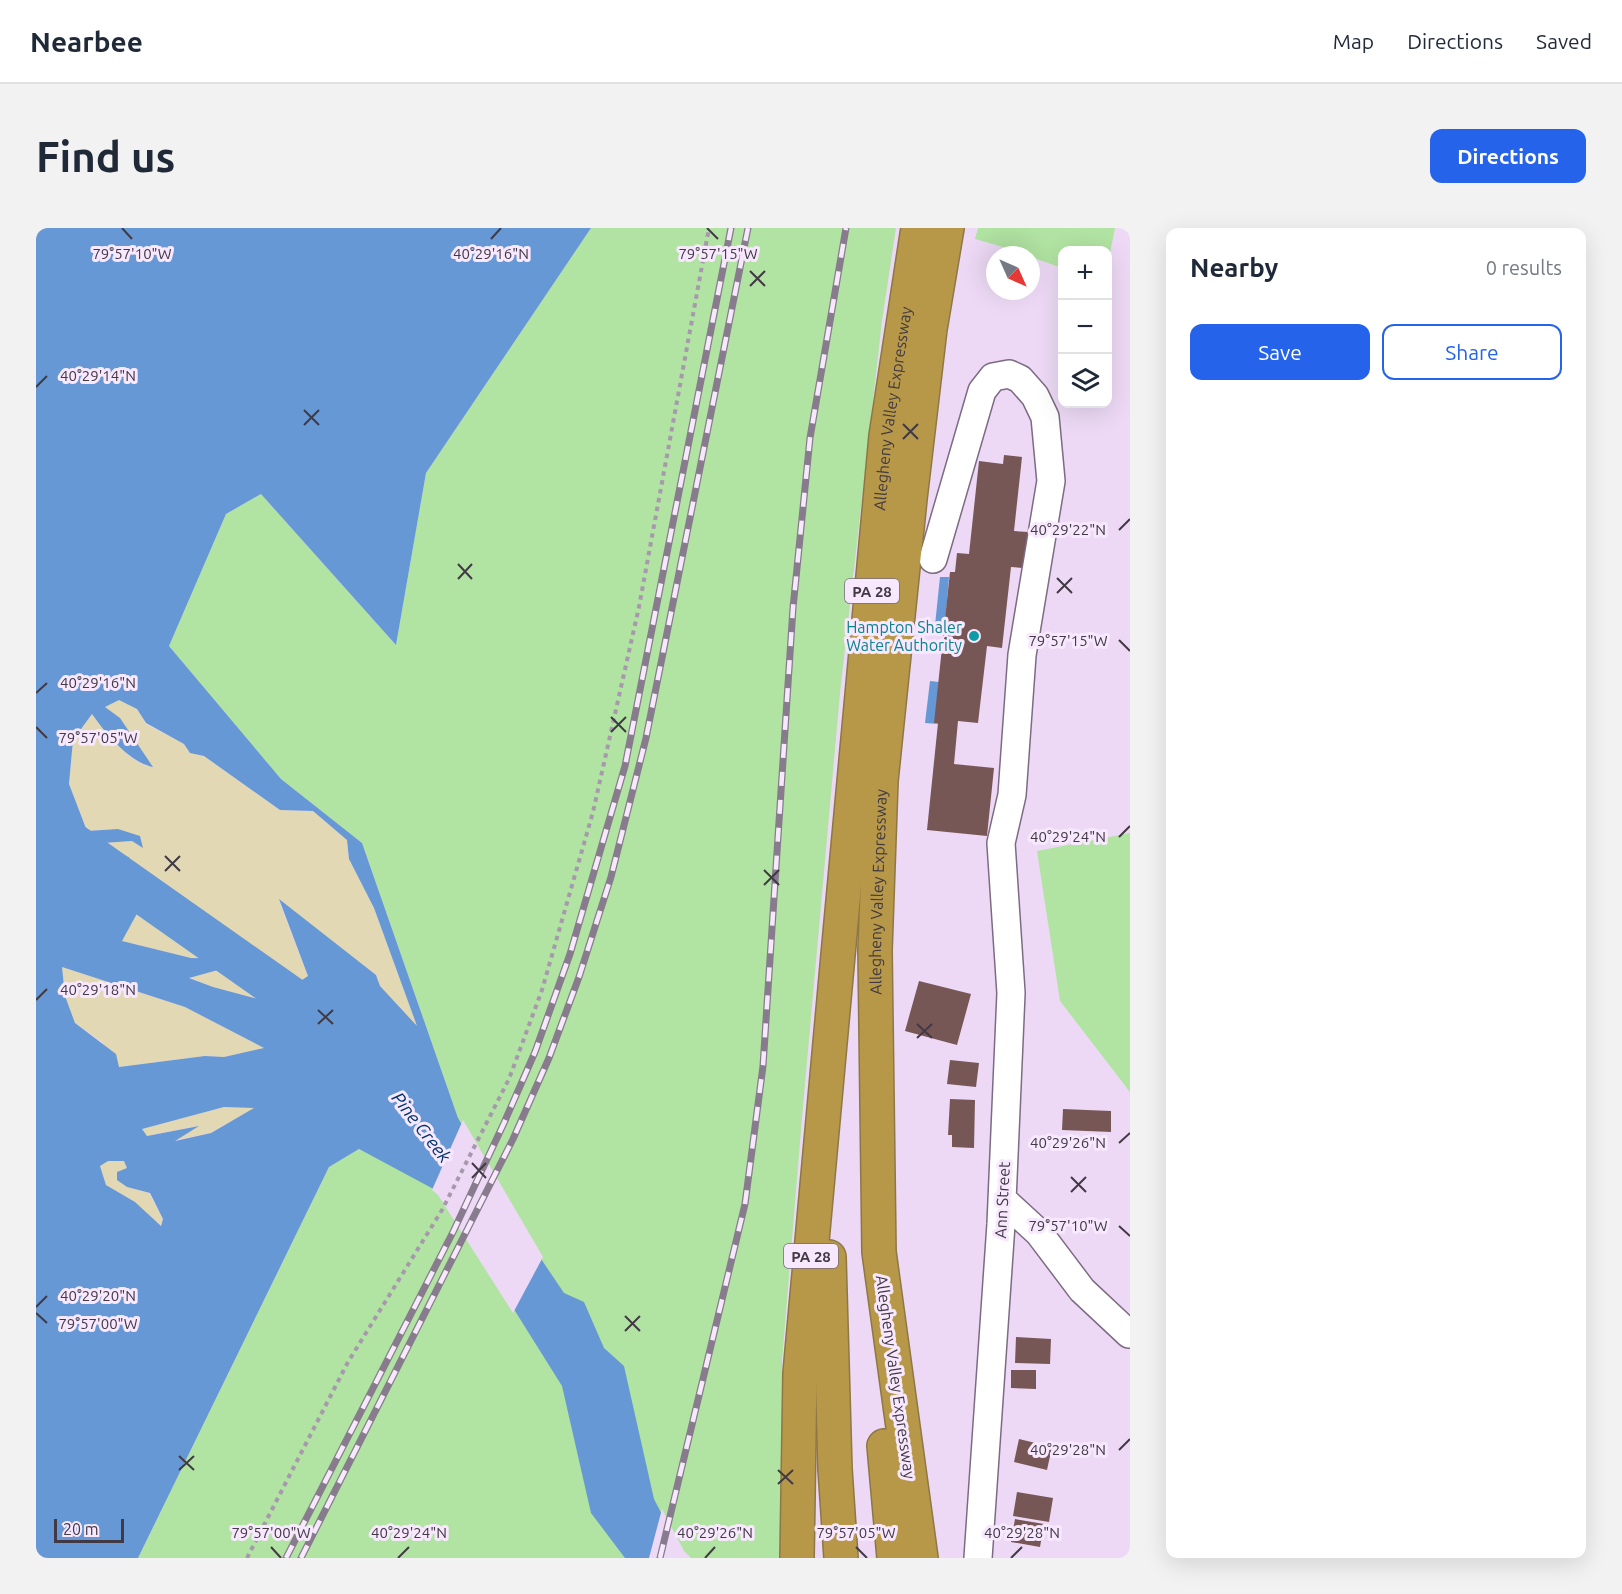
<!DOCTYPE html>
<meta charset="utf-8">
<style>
body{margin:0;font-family:Ubuntu,sans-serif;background:#f2f2f3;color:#1f2937}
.controls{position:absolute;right:18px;top:18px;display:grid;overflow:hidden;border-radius:12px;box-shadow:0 6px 24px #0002}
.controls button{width:54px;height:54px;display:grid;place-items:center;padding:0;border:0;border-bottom:2px solid #e0e1e3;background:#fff;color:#1f2937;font:30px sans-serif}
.compass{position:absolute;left:950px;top:18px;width:54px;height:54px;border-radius:50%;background:#fff;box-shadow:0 6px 24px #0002;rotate:135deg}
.scale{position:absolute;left:18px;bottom:15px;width:70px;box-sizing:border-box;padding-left:6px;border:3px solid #413944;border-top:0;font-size:16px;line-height:21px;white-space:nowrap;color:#413944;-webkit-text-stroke:4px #f8e8fe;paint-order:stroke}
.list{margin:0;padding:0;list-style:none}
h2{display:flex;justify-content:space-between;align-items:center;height:78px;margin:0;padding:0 24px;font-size:26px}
h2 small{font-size:20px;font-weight:400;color:#747a83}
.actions{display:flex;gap:12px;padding:18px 24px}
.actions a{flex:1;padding:14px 0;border:2px solid #2563eb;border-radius:12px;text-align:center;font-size:21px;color:#2563eb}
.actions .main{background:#2563eb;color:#fff}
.icon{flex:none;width:33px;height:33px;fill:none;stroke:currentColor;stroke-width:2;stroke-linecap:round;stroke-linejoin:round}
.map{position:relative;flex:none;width:1094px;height:1330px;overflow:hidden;border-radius:12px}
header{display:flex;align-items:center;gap:36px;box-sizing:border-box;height:84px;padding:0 30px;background:#fff;border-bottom:2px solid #e0e1e3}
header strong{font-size:28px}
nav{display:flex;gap:33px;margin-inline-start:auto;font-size:21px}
.intro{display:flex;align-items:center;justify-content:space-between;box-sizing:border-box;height:144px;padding:0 36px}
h1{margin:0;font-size:42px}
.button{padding:15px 27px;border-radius:12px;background:#2563eb;color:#fff;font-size:21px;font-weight:700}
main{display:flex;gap:36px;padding:0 36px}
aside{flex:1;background:#fff;border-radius:12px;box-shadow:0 6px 24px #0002}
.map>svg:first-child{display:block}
</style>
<header>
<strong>Nearbee</strong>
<nav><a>Map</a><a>Directions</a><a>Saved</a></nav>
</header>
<div class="intro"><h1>Find us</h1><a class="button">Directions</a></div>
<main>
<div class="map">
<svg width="1094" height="1330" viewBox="0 0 1094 1330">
<rect width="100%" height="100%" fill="#edd9f5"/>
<path fill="#b1e3a2" d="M 555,0 L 860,0 L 846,93 L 804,465 L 766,890 L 746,1133 L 747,1330 L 102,1330 L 293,939 L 323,921 L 387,954 L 422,890 L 326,615 L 245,551 L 133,418 L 190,286 L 225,266 L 360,417 L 390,245 Z
M 942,0 L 1079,0 L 1072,35 L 1072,22 L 1026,22 L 1026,40 L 995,29 L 995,27 L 939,11 Z
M 1094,605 L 1094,864 L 1024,773 L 1001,623 Z"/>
<path fill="#e2d8b3" d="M 83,471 L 101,481 L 110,496 L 148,516 L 154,525 L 168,528 L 244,582 L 277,583 L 311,612 L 313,631 L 338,680 L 382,800 L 344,758 L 340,747 L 243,673 L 272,748 L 233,774 L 177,759 L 152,749 L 219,731 L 155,730 L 86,713 L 57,622 L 51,616 L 96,613 L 82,601 L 51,603 L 33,556 L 37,512 L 56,486 C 69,505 93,535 116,539 L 68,479 Z
M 26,739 L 149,779 L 229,820 L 188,829 L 169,828 L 83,839 L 66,814 L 39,795 L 29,768 Z
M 188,879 L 219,880 L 174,905 L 136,913 L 161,898 L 110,908 L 105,901 Z
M 88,932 L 92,940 L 91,959 L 113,965 L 127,991 L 124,998 L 99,974 L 70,957 L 64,938 L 72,933 Z"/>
<path fill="#6698d5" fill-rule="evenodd" d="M 0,0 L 555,0 L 390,245 L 360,417 L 225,266 L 190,286 L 133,418 L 245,551 L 326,615 L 422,890 L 497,1019 L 528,1065 L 548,1074 L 568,1120 L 588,1138 L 618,1271 L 646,1325 L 652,1330 L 589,1330 L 555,1285 L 526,1158 L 405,965 L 323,921 L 293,939 L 102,1330 L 0,1330 ZM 83,472 L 101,481 L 110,495 L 148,516 L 154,525 L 168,528 L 244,582 L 277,583 L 311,612 L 313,631 L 338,680 L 381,798 L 344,758 L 340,747 L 243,671 L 272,748 L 233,774 L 177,759 L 153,750 L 222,731 L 155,730 L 86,713 L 104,680 L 93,629 L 57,622 L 52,616 L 96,613 L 107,620 L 104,608 L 82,601 L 51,603 L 33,556 L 37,512 L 56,486 C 70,506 93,534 117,539 L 84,490 L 69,479 ZM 26,739 L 149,779 L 228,820 L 188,829 L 169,828 L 83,839 L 80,826 L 39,795 L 29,768 ZM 188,879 L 218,880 L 175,905 L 139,913 L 163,898 L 111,908 L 106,901 ZM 72,933 L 88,933 L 91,940 L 81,944 L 81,952 L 91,959 L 114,965 L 127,991 L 125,998 L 99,974 L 70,957 L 64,938 Z
M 904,349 L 913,349 L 909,398 L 899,397 Z
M 894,453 L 903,454 L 902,496 L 889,495 Z"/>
<path fill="#edd9f5" d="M 427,892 L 507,1029 L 477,1085 L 402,967 L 396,962 Z
M 626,1281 L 648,1323 L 655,1330 L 613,1330 Z"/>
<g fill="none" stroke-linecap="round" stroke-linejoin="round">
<path stroke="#6698d5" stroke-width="42" d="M 0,590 L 294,797"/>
</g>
<path fill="#775756" d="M 968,227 L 986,229 L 978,303 L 992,304 L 988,340 L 975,339 L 966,420 L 951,418 L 942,495 L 922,493 L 918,536 L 958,540 L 951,608 L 891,602 L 902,495 L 898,495 L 914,344 L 919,344 L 921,325 L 933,326 L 943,233 L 967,236 Z
M 883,753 L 935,766 L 921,817 L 869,803 Z
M 914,832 L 943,835 L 940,859 L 911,856 Z
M 914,871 L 939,872 L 938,920 L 916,919 L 916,907 L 912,907 Z
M 1027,881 L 1075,883 L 1075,904 L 1026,902 Z
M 980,1109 L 1015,1111 L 1014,1136 L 979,1135 Z
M 975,1142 L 1000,1142 L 1000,1161 L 975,1160 Z
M 983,1211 L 1016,1219 L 1011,1242 L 978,1234 Z
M 981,1264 L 1017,1270 L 1013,1294 L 977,1288 Z
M 979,1291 L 1008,1296 L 1004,1319 L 975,1314 Z"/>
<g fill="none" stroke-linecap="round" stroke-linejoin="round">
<defs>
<path id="minor" d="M 897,331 L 946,163 L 957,149 L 973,146 L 984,151 L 999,168 L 1009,189 L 1015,253 L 986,427 L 976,567 L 965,615 L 975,765 L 965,996 L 942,1330
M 966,971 L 1003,1005 L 1046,1062 L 1093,1106"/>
<g id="highway">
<path d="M 793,1029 L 799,1241 L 805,1330"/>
<path d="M 848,1218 L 858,1330"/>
<path id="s1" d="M 761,1330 L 764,1145 L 802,727 L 850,208 L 882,0"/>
<path id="s2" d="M 885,1330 L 843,1024 L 839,722 L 845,553 L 874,271 L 894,101 L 911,0"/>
</g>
</defs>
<use href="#minor" stroke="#7c6b83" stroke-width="30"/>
<use href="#highway" stroke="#8e7747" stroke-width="36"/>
<path stroke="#a798ad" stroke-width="4" stroke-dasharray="4.5 4.5" stroke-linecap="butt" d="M 211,1330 L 312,1134 L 406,982 L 473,851 L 506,762 L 557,584 L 603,379 L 673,0"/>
<use href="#minor" stroke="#fff" stroke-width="27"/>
<use href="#highway" stroke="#b79848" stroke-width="33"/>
<defs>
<path id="rail" d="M 250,1330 L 417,1004 L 468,895 L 499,824 L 534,726 L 589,538 L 695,0
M 265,1330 L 477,911 L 513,830 L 543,749 L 575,649 L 610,510 L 712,0
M 624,1330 L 709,976 L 727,838 L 757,380 L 774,210 L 810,0"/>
</defs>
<use href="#rail" stroke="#887b8d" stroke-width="7"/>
<use href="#rail" stroke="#f8e8fe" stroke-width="4.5" stroke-dasharray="14" stroke-linecap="butt"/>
</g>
<path fill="none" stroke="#413944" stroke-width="2" d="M 86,0 L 96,11M 671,0 L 682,11M 455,11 L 465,0M 714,43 L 729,58M 714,58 L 729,43M 0,159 L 11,148M 268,182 L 283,197M 867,196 L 882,211M 268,197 L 283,182M 867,211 L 882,196M 1083,302 L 1094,291M 422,336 L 436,351M 1021,350 L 1036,365M 422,351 L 436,336M 1021,365 L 1036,350M 1083,412 L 1094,423M 0,465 L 11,455M 575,489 L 590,504M 0,499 L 11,510M 575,504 L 590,489M 1083,609 L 1094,598M 129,628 L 144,643M 728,642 L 743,657M 129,643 L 144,628M 728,657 L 743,642M 0,772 L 11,761M 282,782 L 297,796M 282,796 L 297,782M 881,796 L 896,810M 881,810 L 896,796M 1083,915 L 1094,905M 436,935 L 450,950M 1035,949 L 1050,964M 436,950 L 450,935M 1035,964 L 1050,949M 1083,998 L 1094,1008M 0,1079 L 11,1068M 0,1085 L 11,1095M 589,1088 L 604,1103M 589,1103 L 604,1088M 1083,1222 L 1094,1211M 143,1228 L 158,1242M 143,1242 L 158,1228M 742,1242 L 757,1256M 742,1256 L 757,1242M 235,1319 L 245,1330M 820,1319 L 831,1330M 362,1330 L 373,1319M 669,1330 L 679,1319M 975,1330 L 986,1319"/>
<circle fill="#0f9aa8" stroke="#f8e8fe" stroke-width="2" cx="938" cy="408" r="6"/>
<g text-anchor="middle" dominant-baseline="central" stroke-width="6" stroke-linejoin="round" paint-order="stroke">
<g fill="#f8e8fe" stroke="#786e7c" stroke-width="1.5">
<rect x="809" y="351" width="54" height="24" rx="4.5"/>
<rect x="748" y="1016" width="54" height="24" rx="4.5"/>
</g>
<g font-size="15" font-weight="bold" fill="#413944">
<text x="836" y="363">PA 28</text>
<text x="775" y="1028">PA 28</text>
</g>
<g font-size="16" fill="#413944" stroke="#f8e8fe">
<text stroke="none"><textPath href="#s1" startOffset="1154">Allegheny Valley Expressway</textPath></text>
<text stroke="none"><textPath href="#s2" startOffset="669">Allegheny Valley Expressway</textPath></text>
<text transform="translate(966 972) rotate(-87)">Ann Street</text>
<text transform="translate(860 1149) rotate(82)">Allegheny Valley Expressway</text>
</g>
<g font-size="16" fill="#0d838f" stroke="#f8e8fe" text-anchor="end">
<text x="926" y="399">Hampton Shaler<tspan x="926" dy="18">Water Authority</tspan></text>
</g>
<g font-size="18" font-style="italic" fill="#00356c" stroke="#f8e8fe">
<text transform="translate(386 899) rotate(52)">Pine Creek</text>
</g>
</g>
<g font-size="15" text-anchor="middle" fill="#413944" stroke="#f8e8fe" stroke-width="6" stroke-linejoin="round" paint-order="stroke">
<text x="96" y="31">79°57'10"W</text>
<text x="455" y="31">40°29'16"N</text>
<text x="682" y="31">79°57'15"W</text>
<text x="62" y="153">40°29'14"N</text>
<text x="1032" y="307">40°29'22"N</text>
<text x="1032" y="418">79°57'15"W</text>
<text x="62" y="460">40°29'16"N</text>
<text x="62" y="515">79°57'05"W</text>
<text x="1032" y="614">40°29'24"N</text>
<text x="62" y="767">40°29'18"N</text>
<text x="1032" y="920">40°29'26"N</text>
<text x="1032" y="1003">79°57'10"W</text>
<text x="62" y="1073">40°29'20"N</text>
<text x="62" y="1101">79°57'00"W</text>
<text x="1032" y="1227">40°29'28"N</text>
<text x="373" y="1310">40°29'24"N</text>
<text x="679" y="1310">40°29'26"N</text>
<text x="820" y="1310">79°57'05"W</text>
<text x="986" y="1310">40°29'28"N</text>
<text x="235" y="1310">79°57'00"W</text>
</g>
</svg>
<div class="controls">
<button>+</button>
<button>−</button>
<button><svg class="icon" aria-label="layers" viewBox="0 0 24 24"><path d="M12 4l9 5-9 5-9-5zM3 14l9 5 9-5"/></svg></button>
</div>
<svg class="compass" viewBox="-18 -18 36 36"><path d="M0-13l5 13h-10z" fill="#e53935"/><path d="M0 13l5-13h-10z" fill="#747a83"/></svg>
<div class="scale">20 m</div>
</div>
<aside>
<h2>Nearby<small>0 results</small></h2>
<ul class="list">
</ul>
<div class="actions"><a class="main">Save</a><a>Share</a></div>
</aside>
</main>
